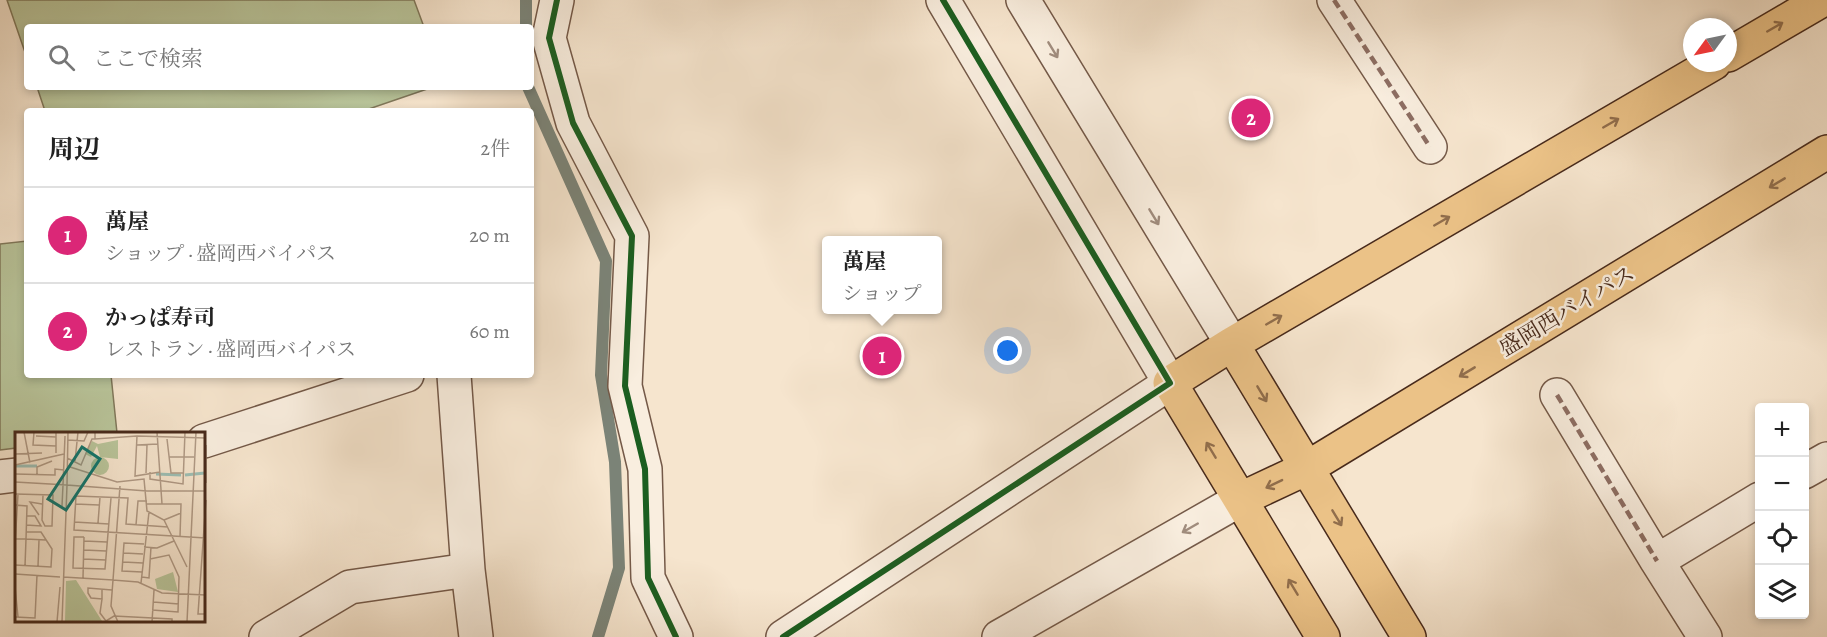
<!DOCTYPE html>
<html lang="ja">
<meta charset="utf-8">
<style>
body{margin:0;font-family:Alegreya,"Noto Serif JP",serif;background:#f6f6f6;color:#222}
.controls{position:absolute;right:18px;bottom:18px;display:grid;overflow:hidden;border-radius:6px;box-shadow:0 3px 9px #0003}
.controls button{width:54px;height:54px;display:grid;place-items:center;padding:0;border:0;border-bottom:2px solid #e0e0e0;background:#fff;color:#222;font:30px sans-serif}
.compass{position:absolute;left:1683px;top:18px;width:54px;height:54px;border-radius:50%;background:#fff;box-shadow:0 3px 9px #0003;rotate:237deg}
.you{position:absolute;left:1008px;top:351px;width:21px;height:21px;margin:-15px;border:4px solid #fff;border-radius:50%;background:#1a73e8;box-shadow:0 0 0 9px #1a73e833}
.badge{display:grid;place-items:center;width:39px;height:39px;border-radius:50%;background:#db2777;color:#fff;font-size:20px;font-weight:700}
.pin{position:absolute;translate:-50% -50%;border:3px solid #fff;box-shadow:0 2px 6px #0006}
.popup{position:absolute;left:822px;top:236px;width:120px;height:78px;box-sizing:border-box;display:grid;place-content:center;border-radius:6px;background:#fff;filter:drop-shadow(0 2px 4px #0005);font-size:20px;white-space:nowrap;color:#767676}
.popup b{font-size:22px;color:#222}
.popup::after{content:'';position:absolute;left:50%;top:100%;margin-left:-12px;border:12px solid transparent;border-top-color:#fff}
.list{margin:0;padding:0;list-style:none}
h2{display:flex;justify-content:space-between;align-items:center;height:78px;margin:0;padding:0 24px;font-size:26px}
h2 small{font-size:20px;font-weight:400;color:#767676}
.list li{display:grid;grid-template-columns:39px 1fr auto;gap:18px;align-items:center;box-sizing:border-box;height:96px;padding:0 24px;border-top:2px solid #e0e0e0}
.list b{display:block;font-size:22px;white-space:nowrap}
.list p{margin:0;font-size:20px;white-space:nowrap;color:#767676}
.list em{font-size:20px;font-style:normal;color:#767676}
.icon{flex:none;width:33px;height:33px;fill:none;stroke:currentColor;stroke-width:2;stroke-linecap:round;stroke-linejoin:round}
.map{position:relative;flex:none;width:1827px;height:637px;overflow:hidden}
.search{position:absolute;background:#fff;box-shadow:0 3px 9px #0003;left:24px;top:24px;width:510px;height:66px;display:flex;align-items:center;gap:15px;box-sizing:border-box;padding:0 21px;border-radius:6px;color:#767676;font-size:22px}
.panel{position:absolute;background:#fff;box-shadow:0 3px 9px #0003;left:24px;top:108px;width:510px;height:270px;border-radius:6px}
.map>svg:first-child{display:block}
</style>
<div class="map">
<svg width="1827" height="637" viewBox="0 0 1827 637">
<rect width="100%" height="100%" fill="#f6e5ce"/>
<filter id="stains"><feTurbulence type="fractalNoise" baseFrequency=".00333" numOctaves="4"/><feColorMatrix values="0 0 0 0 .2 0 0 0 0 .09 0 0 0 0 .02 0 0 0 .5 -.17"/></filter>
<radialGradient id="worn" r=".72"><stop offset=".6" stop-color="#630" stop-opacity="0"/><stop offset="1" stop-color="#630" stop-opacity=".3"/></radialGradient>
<path fill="#b9c59b" stroke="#80785b" stroke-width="1.5" d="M 7,0 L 414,0 L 424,27 L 27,27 L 27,58 Z
M 37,87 L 433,87 L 363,111 L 45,111 Z
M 27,241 L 27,375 L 111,375 L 117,433 L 16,433 L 16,448 L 0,450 L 0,244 Z"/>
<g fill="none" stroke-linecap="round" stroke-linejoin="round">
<path stroke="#7b8377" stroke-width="12" d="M 526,27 L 526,0
M 528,87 L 606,261 L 601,375 L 615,462 L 619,568 L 598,637"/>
<defs>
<path id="minor" d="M 557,0 L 549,38 L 573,123 L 632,236 L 625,386 L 645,469 L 648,578 L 676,637
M 1023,0 L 1232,344
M 1334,0 L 1430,147
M 454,375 L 468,570 L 476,637
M 1557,395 L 1657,561
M 204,441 L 407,375
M 1804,472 L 1827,459
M 0,477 L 16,475
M 266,637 L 350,587 L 468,570
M 783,637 L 1170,383 L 943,0
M 999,637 L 1241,499
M 1705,637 L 1657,561 L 1760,499"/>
<path id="highway" d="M 1728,55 L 1822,0
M 1232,344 L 1409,637
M 1241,499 L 1307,468 L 1827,152
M 1323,637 L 1170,383 L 1232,344 L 1714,63"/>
</defs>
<use href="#minor" stroke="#745948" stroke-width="36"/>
<use href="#highway" stroke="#482a1b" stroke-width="36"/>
<use href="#minor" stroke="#f9eedf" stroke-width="33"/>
<use href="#highway" stroke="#ebc287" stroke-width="33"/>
<path stroke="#8d6e63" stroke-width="4.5" stroke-dasharray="9 4.5" stroke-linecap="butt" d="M 1334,0 L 1430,147
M 1557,395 L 1657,561"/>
<defs>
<path id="cycleway" d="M 557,0 L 549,38 L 573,123 L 632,236 L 625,386 L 645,469 L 648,578 L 676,637
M 783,637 L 1170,383 L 943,0"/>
</defs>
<use href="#cycleway" stroke="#f9eedf" stroke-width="10"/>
<use href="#cycleway" stroke="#1b5e20" stroke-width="6"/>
</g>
<defs><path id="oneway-shaft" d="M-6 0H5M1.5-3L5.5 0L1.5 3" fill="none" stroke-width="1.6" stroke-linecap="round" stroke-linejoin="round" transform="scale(1.5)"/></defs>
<g stroke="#916e4c">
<use href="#oneway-shaft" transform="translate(1775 27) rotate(-30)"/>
<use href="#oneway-shaft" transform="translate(1611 123) rotate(-30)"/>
<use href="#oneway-shaft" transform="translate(1777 183) rotate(149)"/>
<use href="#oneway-shaft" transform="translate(1442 221) rotate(-30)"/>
<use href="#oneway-shaft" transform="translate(1274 320) rotate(-30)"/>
<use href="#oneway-shaft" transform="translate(1467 372) rotate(149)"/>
<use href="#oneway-shaft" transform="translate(1262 394) rotate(59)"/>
<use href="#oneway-shaft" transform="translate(1211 450) rotate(-121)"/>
<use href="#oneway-shaft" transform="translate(1274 484) rotate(154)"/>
<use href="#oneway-shaft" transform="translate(1337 518) rotate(59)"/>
<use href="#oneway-shaft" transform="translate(1293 587) rotate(-121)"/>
</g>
<g stroke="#a08c7d">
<use href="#oneway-shaft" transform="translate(1053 50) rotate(59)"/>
<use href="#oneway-shaft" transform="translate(1154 217) rotate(59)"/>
<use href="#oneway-shaft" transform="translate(1190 528) rotate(150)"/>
</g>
<g text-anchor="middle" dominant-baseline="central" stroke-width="5" stroke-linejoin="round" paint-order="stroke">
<g font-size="22" fill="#482a1b" stroke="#f9eedf">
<text transform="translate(1567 311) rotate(-31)">盛岡西バイパス</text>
</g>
</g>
<g transform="translate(15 432)">
<rect width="190" height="190" fill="#f6e5ce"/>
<path d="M 103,8 L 103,27 L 85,25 L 82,14 L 76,25 L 70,22 L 77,9 L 83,12 ZM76 34a9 9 0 1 1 18 0a9 9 0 1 1-18 0ZM 158,140 L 163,160 L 142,157 L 140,147 ZM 61,148 L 87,189 L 50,190 L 51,149 Z" fill="#b9c59b"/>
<path fill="none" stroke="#9dbfb5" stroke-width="3" d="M 1,34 L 22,34M 141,42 L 166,43M 170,43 L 190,41"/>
<path fill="none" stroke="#b09a86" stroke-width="1.5" d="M 9,0 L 15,31M 19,0 L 18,13 L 41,14M 53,0 L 52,53 L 132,59 L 191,59M 80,0 L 80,7 L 122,4 L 191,6M 142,0 L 147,72M 21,4 L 41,5M 122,4 L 120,44 L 145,40M 152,7 L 156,41 L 168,41M 53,8 L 69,9 L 73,0M 122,13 L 143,12M 191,13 L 191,51M 41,21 L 41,0M 0,22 L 27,21M 154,25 L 179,25M 52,26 L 66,33 L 77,7 L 80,7M 60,29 L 63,0M 0,33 L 49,22M 52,34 L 102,50 L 129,47 L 132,79 L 149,88 L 172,135M 135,40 L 135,47 L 168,52 L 170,0M 131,41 L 132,13M 0,42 L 40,43 L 40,37 L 49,38M 22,42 L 22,35 L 37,29M 0,50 L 52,53 L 47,190M 48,53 L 50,4M 0,62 L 38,63 L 37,94 L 30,94 L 27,88 L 28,63M 191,68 L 183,182 L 191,182M 60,72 L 84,73M 132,72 L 166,72 L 165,105M 0,73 L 12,74 L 11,107 L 0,107M 47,74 L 48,53M 24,83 L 15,70 L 27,72M 149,88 L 166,81M 59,90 L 94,92M 83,91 L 85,65M 11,93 L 26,94 L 20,84 L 12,84M 121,93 L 123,69 L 132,69M 153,95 L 111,92 L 113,66 L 61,64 L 59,98 L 191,106M 69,105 L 59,105 L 58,136 L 90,137 L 96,66M 69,109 L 92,110M 0,113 L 3,62M 129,115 L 142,116 L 159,109M 69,118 L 91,119M 109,121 L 128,122M 68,127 L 91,128M 135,127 L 154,123 L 164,145 L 163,180 L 137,178M 108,130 L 128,131M 0,133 L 36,135 L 37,117 L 26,100 L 11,100M 10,134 L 11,107 L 31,108M 23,134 L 24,108M 127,140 L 107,139 L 109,111 L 129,112M 0,142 L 45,145M 48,145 L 98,148 L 105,54M 127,145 L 134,146 L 136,115M 68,146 L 69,105M 126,151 L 134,80M 0,155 L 3,185M 87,157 L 87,167 L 76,166 L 73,161 L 73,156 L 97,158M 87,167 L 85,181 L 91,189 L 99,184 L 157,187 L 157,190M 138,170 L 164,172M 0,185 L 20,186 L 22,143M 42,190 L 45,155M 103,190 L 96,174 L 98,148 L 123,150 L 147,161 L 191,163M 137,190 L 139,158M 172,190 L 181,0"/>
<path fill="#0f766e" fill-opacity="0.15" stroke="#0f766e" stroke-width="3" d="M 67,15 L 85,27 L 51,78 L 33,67 Z"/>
<rect width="190" height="190" fill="none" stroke="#482a1b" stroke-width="3"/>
</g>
<rect width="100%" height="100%" filter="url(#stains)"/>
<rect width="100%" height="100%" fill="url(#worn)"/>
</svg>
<div class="controls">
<button>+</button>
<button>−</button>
<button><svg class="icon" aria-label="locate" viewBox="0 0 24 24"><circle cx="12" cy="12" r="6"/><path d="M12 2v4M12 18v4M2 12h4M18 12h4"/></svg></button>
<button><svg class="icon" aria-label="layers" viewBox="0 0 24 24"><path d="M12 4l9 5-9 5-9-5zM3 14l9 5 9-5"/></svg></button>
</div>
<svg class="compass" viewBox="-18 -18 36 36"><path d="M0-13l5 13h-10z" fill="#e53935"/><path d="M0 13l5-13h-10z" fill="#767676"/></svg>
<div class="you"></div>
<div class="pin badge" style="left:882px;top:356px">1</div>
<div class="popup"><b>萬屋</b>ショップ</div>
<div class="pin badge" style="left:1251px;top:118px">2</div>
<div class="search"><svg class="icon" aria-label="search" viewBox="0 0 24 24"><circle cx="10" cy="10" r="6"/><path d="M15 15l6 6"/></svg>ここで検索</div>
<section class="panel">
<h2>周辺<small>2件</small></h2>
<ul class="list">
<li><span class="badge">1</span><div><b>萬屋</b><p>ショップ · 盛岡西バイパス</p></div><em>20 m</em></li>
<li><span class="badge">2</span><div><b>かっぱ寿司</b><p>レストラン · 盛岡西バイパス</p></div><em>60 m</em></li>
</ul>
</section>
</div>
